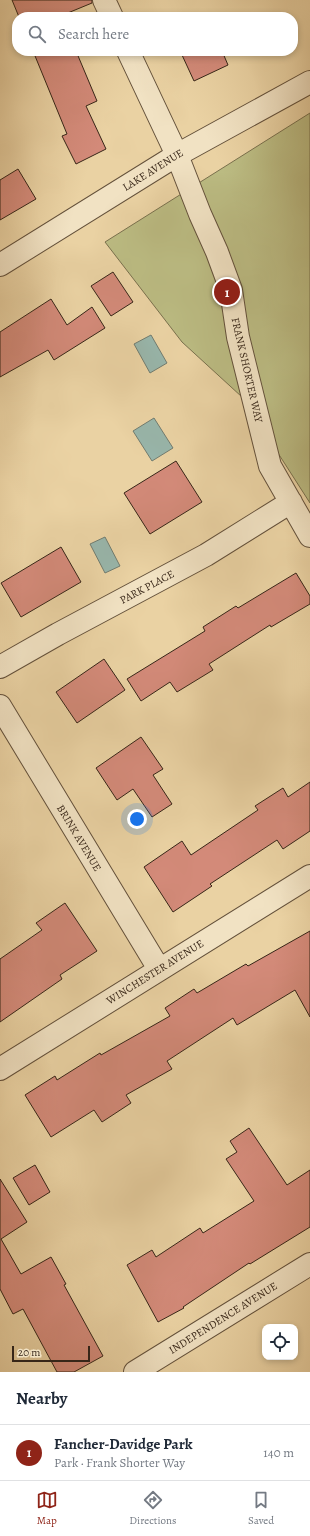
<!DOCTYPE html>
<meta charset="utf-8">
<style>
body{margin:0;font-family:Alegreya,serif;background:#f2f2f3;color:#1f2937}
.controls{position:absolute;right:12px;bottom:12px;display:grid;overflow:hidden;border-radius:8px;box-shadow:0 2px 6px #0003}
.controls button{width:36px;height:36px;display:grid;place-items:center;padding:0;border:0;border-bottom:1px solid #e0e1e3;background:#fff;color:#1f2937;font:20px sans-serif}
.scale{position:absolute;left:12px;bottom:10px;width:78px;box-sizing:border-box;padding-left:4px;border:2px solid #372618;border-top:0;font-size:11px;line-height:14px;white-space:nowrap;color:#372618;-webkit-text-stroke:3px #f1e2c3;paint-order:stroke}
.you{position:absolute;left:137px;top:819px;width:14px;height:14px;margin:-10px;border:3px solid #fff;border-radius:50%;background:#1a73e8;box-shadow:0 0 0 6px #1a73e833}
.badge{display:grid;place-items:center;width:26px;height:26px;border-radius:50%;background:#8f2418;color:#fff;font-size:13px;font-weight:700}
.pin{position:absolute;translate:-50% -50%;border:2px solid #fff;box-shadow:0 1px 4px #0006}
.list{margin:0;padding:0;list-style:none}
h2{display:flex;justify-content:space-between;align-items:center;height:52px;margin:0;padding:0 16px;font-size:17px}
h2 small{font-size:13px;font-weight:400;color:#747a83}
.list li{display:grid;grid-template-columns:26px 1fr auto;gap:12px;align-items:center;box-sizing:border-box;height:56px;padding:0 16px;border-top:1px solid #e0e1e3}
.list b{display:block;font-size:15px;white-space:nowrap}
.list p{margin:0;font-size:13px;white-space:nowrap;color:#747a83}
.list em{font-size:13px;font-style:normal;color:#747a83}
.icon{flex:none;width:22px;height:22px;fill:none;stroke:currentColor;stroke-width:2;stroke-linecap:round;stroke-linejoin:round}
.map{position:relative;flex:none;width:310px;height:1372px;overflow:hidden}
.search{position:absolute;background:#fff;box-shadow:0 2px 6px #0003;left:12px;right:12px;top:12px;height:44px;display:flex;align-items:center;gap:10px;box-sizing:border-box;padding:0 14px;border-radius:16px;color:#747a83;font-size:15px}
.sheet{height:108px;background:#fff}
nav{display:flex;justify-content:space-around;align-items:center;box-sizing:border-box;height:56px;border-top:1px solid #e0e1e3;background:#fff;font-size:11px;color:#747a83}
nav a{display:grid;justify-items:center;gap:2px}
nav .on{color:#8f2418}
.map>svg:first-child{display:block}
</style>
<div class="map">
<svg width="310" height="1372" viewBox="0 0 310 1372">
<rect width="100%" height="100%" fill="#ead2a3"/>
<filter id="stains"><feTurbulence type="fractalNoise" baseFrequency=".005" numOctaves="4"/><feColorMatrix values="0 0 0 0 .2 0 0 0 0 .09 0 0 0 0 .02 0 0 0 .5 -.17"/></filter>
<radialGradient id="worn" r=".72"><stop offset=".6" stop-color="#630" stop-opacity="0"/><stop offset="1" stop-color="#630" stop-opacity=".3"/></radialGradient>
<path fill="#bbbb82" stroke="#79704d" d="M 310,113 L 310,503 L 242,397 L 182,342 L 105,242 Z"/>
<path fill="#98b6ab" stroke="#717c70" d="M 151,335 L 167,363 L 150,373 L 134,344 Z
M 154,418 L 173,448 L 152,461 L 133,431 Z
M 105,537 L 120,566 L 105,573 L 90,544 Z"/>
<path fill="#d38a79" stroke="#372618" d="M 12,0 L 92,0 L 92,3 L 58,17 L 19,17 Z
M 33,51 L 76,51 L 97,101 L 86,106 L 106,149 L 76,164 L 62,136 L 67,134 Z
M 191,51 L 222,51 L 228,65 L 194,81 L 182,55 Z
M 18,169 L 36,199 L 0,220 L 0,180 Z
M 113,272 L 133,302 L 111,316 L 91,286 Z
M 51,299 L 67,325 L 92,307 L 105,328 L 54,360 L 48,350 L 0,377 L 0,332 Z
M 176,461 L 202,502 L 150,534 L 124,493 Z
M 61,547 L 81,582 L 21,617 L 1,583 Z
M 296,573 L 310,596 L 310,604 L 271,627 L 270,625 L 209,664 L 213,670 L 177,692 L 170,682 L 141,701 L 127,679 L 205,631 L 203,627 L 236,606 L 238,608 Z
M 104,659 L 125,690 L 77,723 L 56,692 Z
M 141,737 L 163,769 L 153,775 L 172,804 L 152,817 L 133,789 L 117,800 L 96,768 Z
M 310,782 L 310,831 L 283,849 L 277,840 L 210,884 L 212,886 L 173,912 L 144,867 L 182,841 L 191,855 L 258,810 L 255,806 L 283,788 L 288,797 Z
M 65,903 L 97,951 L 60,975 L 62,979 L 0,1022 L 0,959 L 42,930 L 36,923 Z
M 310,931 L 310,1017 L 295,990 L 237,1025 L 233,1018 L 167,1061 L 172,1069 L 126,1095 L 131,1103 L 102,1122 L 94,1110 L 51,1137 L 25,1095 L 55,1076 L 57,1080 L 100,1053 L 101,1055 L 170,1016 L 165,1008 L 194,989 L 197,993 L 246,964 L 248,966 Z
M 249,1128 L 287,1185 L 310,1170 L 310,1227 L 250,1264 L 249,1263 L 183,1307 L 184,1308 L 158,1322 L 127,1265 L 152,1250 L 156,1257 L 200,1228 L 203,1233 L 254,1201 L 226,1159 L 237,1152 L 230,1141 Z
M 35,1165 L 50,1192 L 29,1205 L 13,1178 Z
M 0,1179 L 27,1222 L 1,1239 L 21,1274 L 51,1257 L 66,1284 L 64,1285 L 103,1356 L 74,1372 L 57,1372 L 23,1309 L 13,1314 L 0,1289 Z"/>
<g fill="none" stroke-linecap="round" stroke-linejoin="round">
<defs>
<path id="minor" d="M 104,0 L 112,17
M 128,51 L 177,155 L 200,214 L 217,252 L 231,290 L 238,337 L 270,466 L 310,536
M 0,265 L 177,155 L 310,82
M 0,667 L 58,634 L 206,555 L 291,502
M 0,706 L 159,969
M 0,1069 L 310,876
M 135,1372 L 310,1264"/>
</defs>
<use href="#minor" stroke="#64513b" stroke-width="24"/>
<use href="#minor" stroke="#f1e2c3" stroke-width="22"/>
</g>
<g text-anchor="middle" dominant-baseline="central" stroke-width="4" stroke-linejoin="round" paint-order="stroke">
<g font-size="11" fill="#372618" stroke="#f1e2c3">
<text transform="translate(153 170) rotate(-32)">LAKE AVENUE</text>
<text transform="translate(247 370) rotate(77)">FRANK SHORTER WAY</text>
<text transform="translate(147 587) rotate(-28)">PARK PLACE</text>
<text transform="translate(79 838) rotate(59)">BRINK AVENUE</text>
<text transform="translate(155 972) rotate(-32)">WINCHESTER AVENUE</text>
<text transform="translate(223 1318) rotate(-32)">INDEPENDENCE AVENUE</text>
</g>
</g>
<rect width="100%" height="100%" filter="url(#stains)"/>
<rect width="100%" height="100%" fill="url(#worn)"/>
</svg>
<div class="controls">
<button><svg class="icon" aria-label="locate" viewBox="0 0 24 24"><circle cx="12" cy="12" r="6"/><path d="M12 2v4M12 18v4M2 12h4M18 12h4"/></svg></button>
</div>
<div class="scale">20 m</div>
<div class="you"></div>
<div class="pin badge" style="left:227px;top:292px">1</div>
<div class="search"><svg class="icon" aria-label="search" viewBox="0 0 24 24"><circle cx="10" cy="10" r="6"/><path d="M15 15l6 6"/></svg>Search here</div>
</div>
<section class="sheet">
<h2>Nearby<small></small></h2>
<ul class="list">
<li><span class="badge">1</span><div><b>Fancher-Davidge Park</b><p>Park · Frank Shorter Way</p></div><em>140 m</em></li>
</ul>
</section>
<nav>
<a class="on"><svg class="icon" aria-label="map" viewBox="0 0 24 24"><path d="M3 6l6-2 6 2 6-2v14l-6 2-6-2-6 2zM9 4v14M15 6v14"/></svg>Map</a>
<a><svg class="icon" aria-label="directions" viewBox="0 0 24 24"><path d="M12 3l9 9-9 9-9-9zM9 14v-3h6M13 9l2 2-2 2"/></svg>Directions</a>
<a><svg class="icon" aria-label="saved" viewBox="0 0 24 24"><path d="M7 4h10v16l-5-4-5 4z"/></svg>Saved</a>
</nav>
